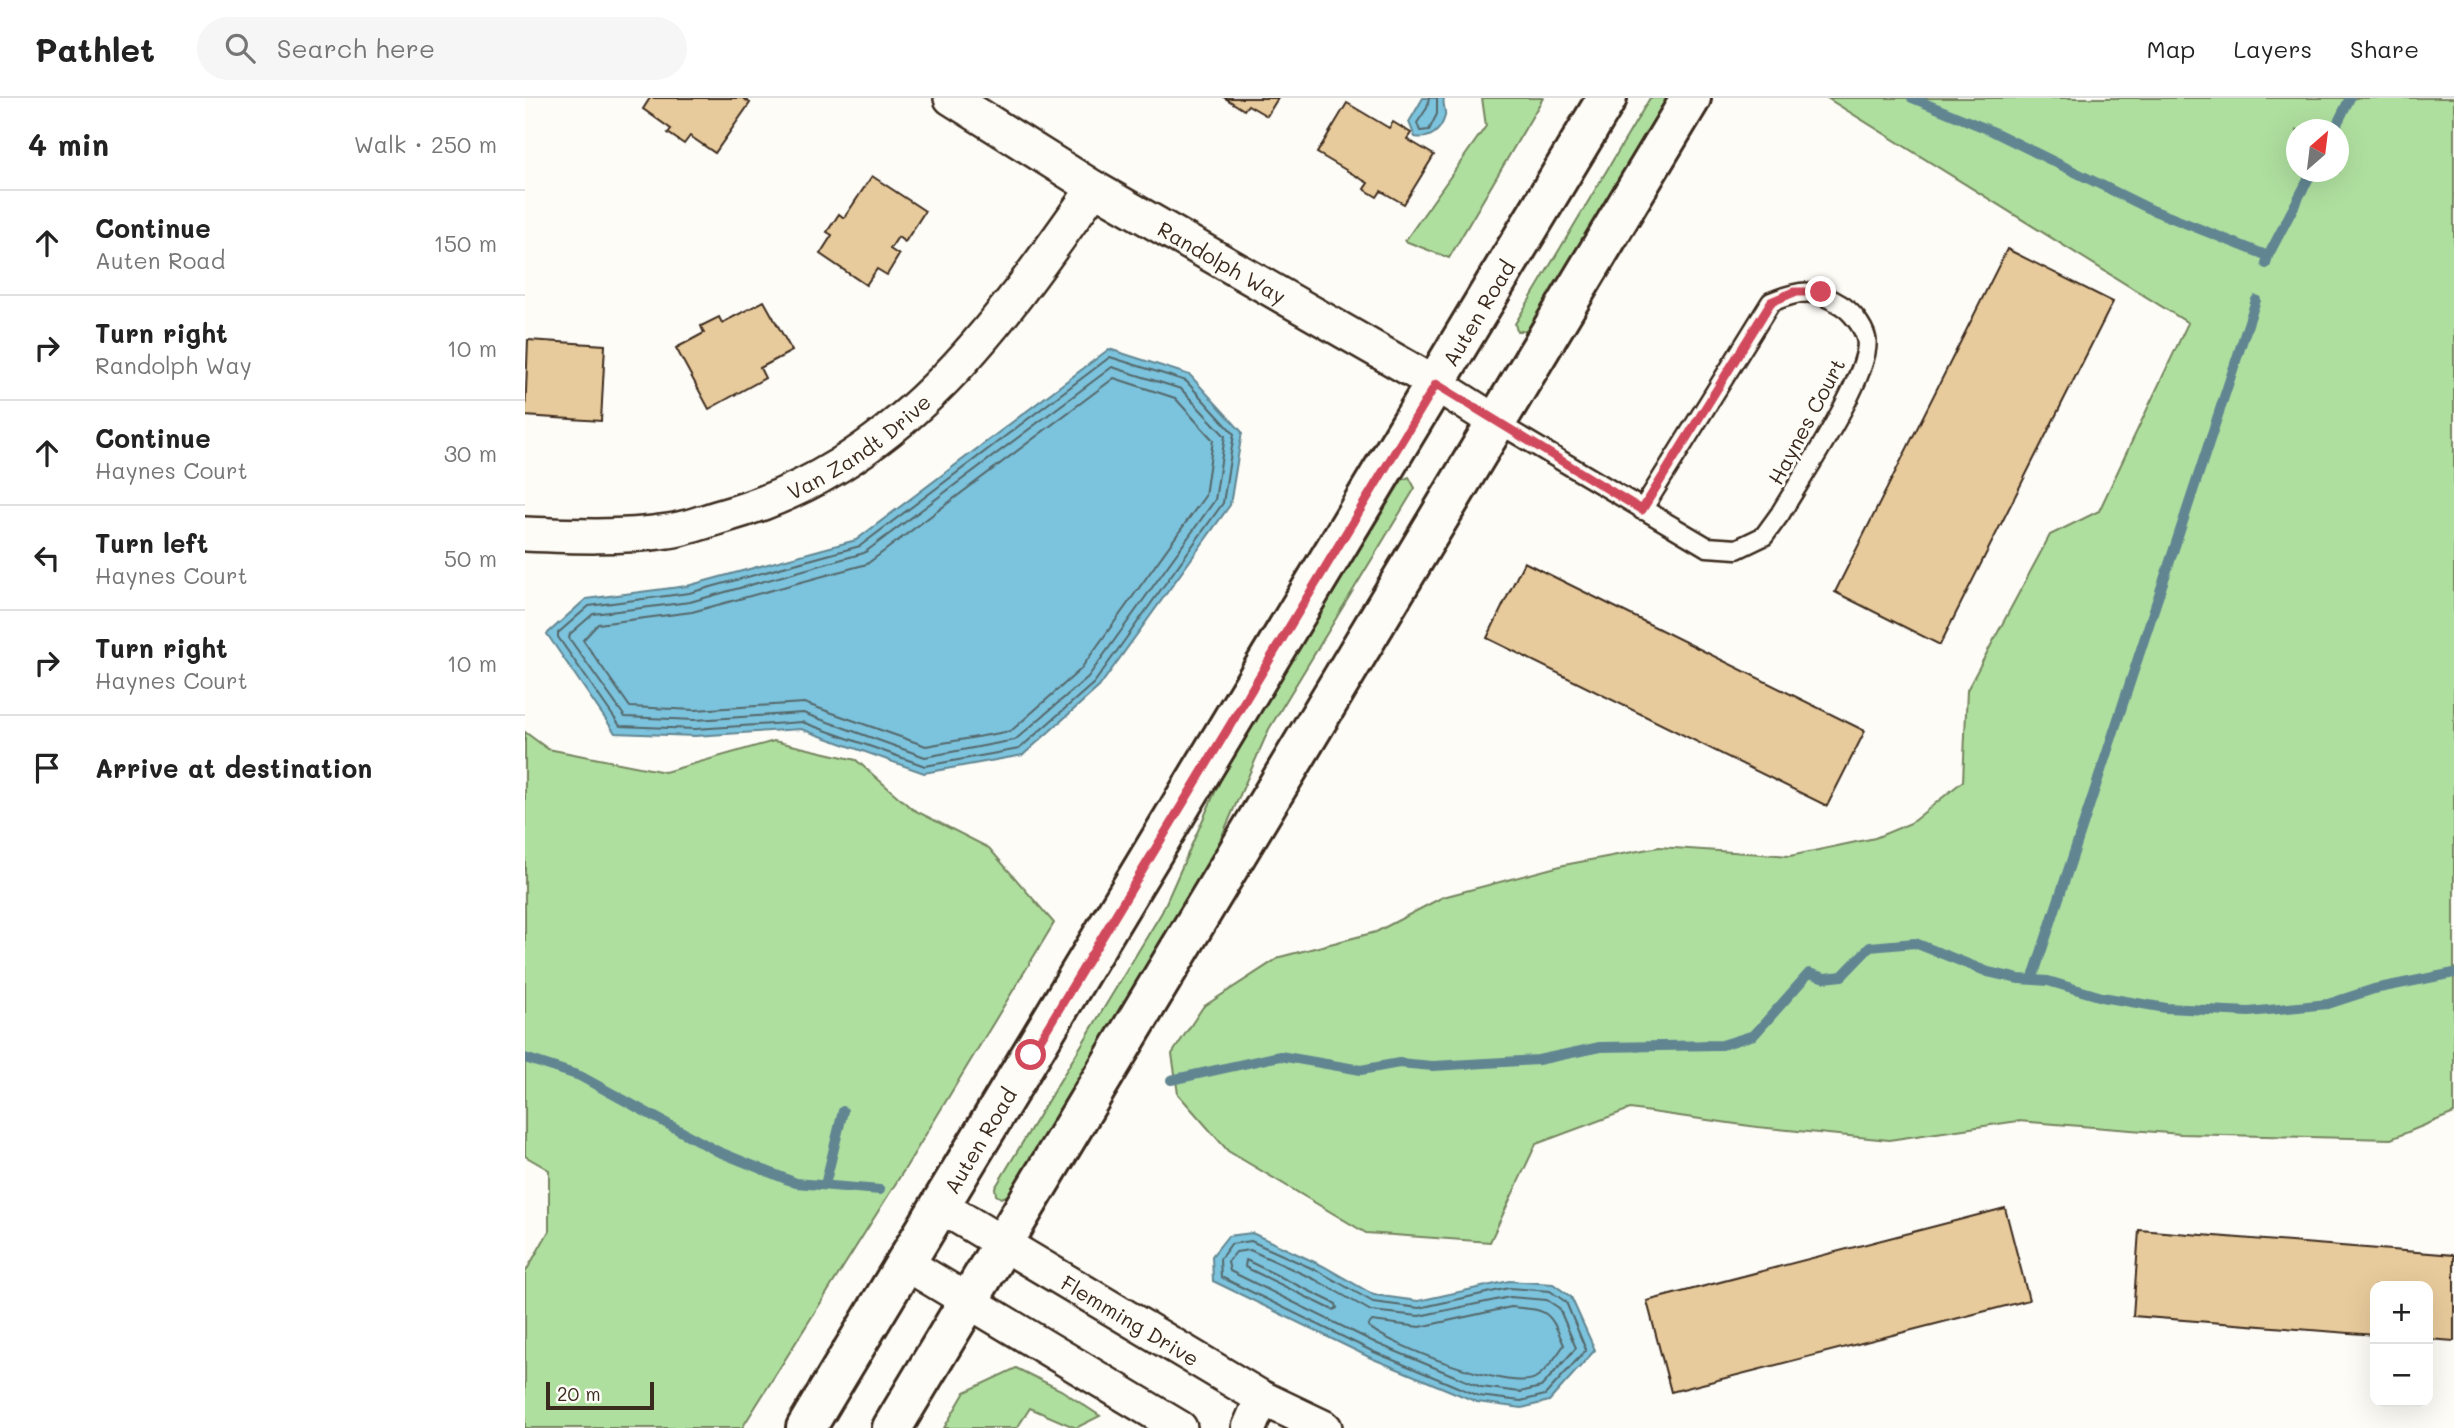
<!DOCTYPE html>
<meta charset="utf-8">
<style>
body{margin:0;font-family:Mali,sans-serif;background:#f6f6f6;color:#222}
.controls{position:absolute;right:21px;bottom:21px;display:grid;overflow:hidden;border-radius:14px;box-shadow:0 7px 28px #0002}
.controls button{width:63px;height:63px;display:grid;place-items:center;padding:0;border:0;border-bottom:2px solid #e0e0e0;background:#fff;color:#222;font:35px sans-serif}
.compass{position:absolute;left:1761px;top:21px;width:63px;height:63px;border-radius:50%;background:#fff;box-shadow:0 7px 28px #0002;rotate:28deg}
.scale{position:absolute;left:21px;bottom:18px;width:108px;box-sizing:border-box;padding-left:7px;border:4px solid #3b2a1e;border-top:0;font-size:19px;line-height:24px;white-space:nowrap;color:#3b2a1e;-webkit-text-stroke:5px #fdfcf7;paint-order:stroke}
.stop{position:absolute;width:21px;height:21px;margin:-16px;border:5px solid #d1495b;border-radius:50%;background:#fff}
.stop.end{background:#d1495b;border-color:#fff;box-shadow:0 2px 7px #0008}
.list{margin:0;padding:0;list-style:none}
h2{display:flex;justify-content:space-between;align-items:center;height:91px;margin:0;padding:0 28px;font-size:30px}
h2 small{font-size:23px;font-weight:400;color:#767676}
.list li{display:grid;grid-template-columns:46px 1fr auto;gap:21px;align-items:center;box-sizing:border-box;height:105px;padding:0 28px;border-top:2px solid #e0e0e0}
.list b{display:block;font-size:26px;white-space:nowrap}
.list p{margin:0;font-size:23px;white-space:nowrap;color:#767676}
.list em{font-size:23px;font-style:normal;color:#767676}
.icon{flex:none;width:38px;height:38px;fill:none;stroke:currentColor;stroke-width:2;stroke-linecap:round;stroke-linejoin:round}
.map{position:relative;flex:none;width:1929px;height:1330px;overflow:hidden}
header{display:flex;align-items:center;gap:42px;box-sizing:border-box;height:98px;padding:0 35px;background:#fff;border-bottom:2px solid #e0e0e0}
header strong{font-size:33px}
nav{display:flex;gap:38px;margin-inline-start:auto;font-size:24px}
.search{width:490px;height:63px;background:#f6f6f6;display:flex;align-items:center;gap:18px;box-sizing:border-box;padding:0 24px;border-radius:38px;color:#767676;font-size:26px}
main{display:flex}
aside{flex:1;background:#fff}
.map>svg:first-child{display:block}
</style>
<header>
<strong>Pathlet</strong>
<div class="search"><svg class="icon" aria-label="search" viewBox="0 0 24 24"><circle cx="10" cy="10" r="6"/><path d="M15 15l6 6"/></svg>Search here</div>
<nav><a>Map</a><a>Layers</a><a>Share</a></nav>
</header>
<main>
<aside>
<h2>4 min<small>Walk · 250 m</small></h2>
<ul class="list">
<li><svg class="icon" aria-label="ahead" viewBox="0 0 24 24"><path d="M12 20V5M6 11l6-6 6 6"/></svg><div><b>Continue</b><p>Auten Road</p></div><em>150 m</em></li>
<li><svg class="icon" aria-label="right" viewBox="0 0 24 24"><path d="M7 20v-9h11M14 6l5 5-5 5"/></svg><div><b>Turn right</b><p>Randolph Way</p></div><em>10 m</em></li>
<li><svg class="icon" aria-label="ahead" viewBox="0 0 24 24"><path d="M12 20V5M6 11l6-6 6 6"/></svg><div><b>Continue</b><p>Haynes Court</p></div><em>30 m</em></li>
<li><svg class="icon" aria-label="left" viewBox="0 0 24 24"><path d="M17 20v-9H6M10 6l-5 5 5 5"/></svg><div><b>Turn left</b><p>Haynes Court</p></div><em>50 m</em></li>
<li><svg class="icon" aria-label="right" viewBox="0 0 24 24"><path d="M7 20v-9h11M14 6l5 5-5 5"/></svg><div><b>Turn right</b><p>Haynes Court</p></div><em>10 m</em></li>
<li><svg class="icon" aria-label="arrive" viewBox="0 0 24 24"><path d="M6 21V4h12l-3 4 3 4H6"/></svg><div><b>Arrive at destination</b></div></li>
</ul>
</aside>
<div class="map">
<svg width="1929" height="1330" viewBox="0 0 1929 1330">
<rect width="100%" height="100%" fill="#fdfcf7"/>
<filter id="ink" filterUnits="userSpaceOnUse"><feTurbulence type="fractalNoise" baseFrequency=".0143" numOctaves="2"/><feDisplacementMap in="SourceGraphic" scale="14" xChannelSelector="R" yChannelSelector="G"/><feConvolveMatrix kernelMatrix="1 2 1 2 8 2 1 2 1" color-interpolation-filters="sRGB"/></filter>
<g filter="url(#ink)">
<path fill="#afdf9f" stroke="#75845e" stroke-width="2" fill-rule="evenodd" d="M 957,0 L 1018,0 L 924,160 L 880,143 L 961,28 Z
M 1125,0 L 1142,0 L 1003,233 L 992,233 L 990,226 Z
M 1302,0 L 1929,0 L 1929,1015 L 1866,1041 L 1656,1036 L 1493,1023 L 1364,1042 L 1232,1029 L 1105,1011 L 1011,1046 L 965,1144 L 841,1135 L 703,1053 L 653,996 L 647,956 L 678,909 L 755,859 L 851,834 L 918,799 L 1039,767 L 1134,749 L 1265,758 L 1350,740 L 1386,725 L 1438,683 L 1442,592 L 1525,437 L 1574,413 L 1663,225 ZM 1772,32 L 1814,32 L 1814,74 L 1772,74 Z
M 884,379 L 890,390 L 744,631 L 678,781 L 484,1097 L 476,1100 L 471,1097 L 470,1090 L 637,814 L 698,676 L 877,382 Z
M 0,634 L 23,651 L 140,674 L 249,643 L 331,662 L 387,711 L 464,750 L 529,825 L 381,1069 L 217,1330 L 0,1330 L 0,1175 L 24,1133 L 24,1072 L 0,1058 Z
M 491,1270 L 536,1292 L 575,1318 L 551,1330 L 505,1310 L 492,1330 L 419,1330 L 440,1294 Z"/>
<path fill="#7cc3dd" stroke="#628691" stroke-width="2" d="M 898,0 L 919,0 C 917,6 921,12 920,18 C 916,33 905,42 890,39 L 884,24 Z
M 584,251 L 665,277 L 717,334 L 705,407 L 574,589 L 498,657 L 399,675 L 276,631 L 170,638 L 90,635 L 22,536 L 61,501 L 162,488 L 331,442 Z
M 727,1135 L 798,1168 L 849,1197 L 893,1203 L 984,1183 L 1028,1186 L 1046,1199 L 1070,1252 L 1024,1303 L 997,1310 L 952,1304 L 846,1260 L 688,1183 L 687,1158 L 703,1138 Z"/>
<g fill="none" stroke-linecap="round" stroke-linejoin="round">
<path stroke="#55676a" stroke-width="2" d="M 904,0 L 902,10 L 892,25 L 895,33 L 904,32 L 912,16 L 912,0
M 585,259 L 661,283 L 709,336 L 698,405 L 569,585 L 494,651 L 400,668 L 277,624 L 170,631 L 95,628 L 33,539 L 33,535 L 64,508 L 164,495 L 335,448 Z
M 587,269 L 656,291 L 700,338 L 690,402 L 563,579 L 490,642 L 400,659 L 278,615 L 170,622 L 100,619 L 44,540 L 45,536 L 68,516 L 165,504 L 339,455 Z
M 589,280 L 650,300 L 688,342 L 680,398 L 555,572 L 486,633 L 401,648 L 279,605 L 170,612 L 105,609 L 58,542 L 73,526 L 167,514 L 342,466 Z
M 726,1143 L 795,1174 L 848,1204 L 894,1210 L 984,1190 L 1025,1193 L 1041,1204 L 1061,1252 L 1020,1297 L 996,1303 L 954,1298 L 849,1254 L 696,1179 L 695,1161 L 706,1146 Z
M 725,1152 L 791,1182 L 846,1213 L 894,1218 L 985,1199 L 1022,1202 L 1034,1210 L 1051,1250 L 1016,1289 L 995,1294 L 956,1289 L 853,1246 L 705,1173 L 703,1164 L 711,1154 Z
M 721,1162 L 811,1206 L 812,1210 L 808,1212 L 720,1169 Z
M 986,1209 C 1023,1212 1024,1212 1039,1247 C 1033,1256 1020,1274 1010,1280 C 985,1294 864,1247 843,1228 L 847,1223 L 895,1229 Z"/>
<path stroke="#628691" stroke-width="10" d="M 1387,0 L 1467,33 L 1627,112 L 1743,158 L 1741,166
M 1809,32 L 1825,0
M 1743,158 L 1787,74
M 1507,882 L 1731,202
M 0,960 L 55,978 L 192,1053 L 271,1085 L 355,1092
M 646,982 L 755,958 L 836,972 L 874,965 L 908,968 L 1013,962 L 1075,949 L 1197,947 L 1229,937 L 1284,875 L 1300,880 L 1317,878 L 1345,849 L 1390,845 L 1463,874 L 1494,881 L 1523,883 L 1577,899 L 1641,910 L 1724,914 L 1803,906 L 1849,891 L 1929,875
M 300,1087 L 318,1013"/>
</g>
<path fill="#e8cb9c" stroke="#3b2a1e" stroke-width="2" d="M 125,0 L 218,0 L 225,5 L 190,55 L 165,38 L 159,46 L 143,35 L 146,31 L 118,11 Z
M 700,0 L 753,0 L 742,18 L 723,7 L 719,12 Z
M 822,5 L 864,30 L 868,24 L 886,35 L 882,41 L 909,57 L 879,106 L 856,93 L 852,99 L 839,91 L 843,85 L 792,55 Z
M 347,78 L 400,113 L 380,144 L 373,139 L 365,151 L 374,157 L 362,177 L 352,171 L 341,187 L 295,156 L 307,137 L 302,134 L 314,116 L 319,120 Z
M 1482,151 L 1588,204 L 1415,547 L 1310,494 Z
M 239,203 L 267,253 L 235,270 L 240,280 L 184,311 L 151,250 L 179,235 L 176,228 L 194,219 L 197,225 Z
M 3,242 L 80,247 L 76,323 L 0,318 Z
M 999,464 L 1340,633 L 1302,708 L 962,540 Z
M 1480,1110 L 1504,1202 L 1146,1294 L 1122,1203 Z
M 1614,1132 L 1929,1157 L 1929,1243 L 1903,1241 L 1903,1188 L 1850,1188 L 1850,1237 L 1608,1218 Z"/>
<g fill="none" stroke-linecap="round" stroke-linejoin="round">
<defs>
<path id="service" d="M 971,324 L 1182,449 L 1212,451 L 1239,438 L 1255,416 C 1273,385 1350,271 1341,240 C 1338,228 1326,213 1316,207 C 1289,190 1276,192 1246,204 L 1117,412"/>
<g id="minor">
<path id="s1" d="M 426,0 L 569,90 L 911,286 L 971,324"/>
<path id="s2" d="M 0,436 C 48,438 96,440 143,433 C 160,431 178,424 195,419 C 373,370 468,234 569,90"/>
<path id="s3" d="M 415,1108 L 737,1300 L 800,1330"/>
<path d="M 380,1165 L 655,1330"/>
<path d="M 724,1330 L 737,1300"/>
</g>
<g id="tertiary">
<path id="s4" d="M 281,1330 L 1082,0"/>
<path d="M 367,1330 L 1166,0"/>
</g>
</defs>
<use href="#service" stroke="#3b2a1e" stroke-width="23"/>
<use href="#minor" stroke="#3b2a1e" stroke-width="38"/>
<use href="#tertiary" stroke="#3b2a1e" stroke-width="44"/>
<use href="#service" stroke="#fdfcf7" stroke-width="18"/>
<use href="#minor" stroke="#fdfcf7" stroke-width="33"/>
<use href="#tertiary" stroke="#fdfcf7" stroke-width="38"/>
</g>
</g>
<g fill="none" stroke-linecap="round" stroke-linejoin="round" filter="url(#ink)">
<path stroke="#d1495b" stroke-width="9" d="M 506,957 L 911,286 L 1117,412 L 1246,204 L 1269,194 L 1296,194"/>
</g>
<g text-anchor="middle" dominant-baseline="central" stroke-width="6" stroke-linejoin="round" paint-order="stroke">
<g font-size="21" fill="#3b2a1e" stroke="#fdfcf7">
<text stroke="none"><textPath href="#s1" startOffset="317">Randolph Way</textPath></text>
<text stroke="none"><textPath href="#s4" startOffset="1302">Auten Road</textPath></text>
<text transform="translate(1281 323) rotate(-62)">Haynes Court</text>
<text stroke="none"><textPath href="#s2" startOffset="354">Van Zandt Drive</textPath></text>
<text stroke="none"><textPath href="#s4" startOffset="336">Auten Road</textPath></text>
<text stroke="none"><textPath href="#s3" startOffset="222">Flemming Drive</textPath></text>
</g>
</g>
</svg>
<div class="controls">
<button>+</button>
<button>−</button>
</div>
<svg class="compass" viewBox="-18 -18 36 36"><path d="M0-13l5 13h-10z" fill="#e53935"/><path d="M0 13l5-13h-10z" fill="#767676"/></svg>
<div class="scale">20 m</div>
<div class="stop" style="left:506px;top:957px"></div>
<div class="stop end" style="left:1296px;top:194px"></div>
</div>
</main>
